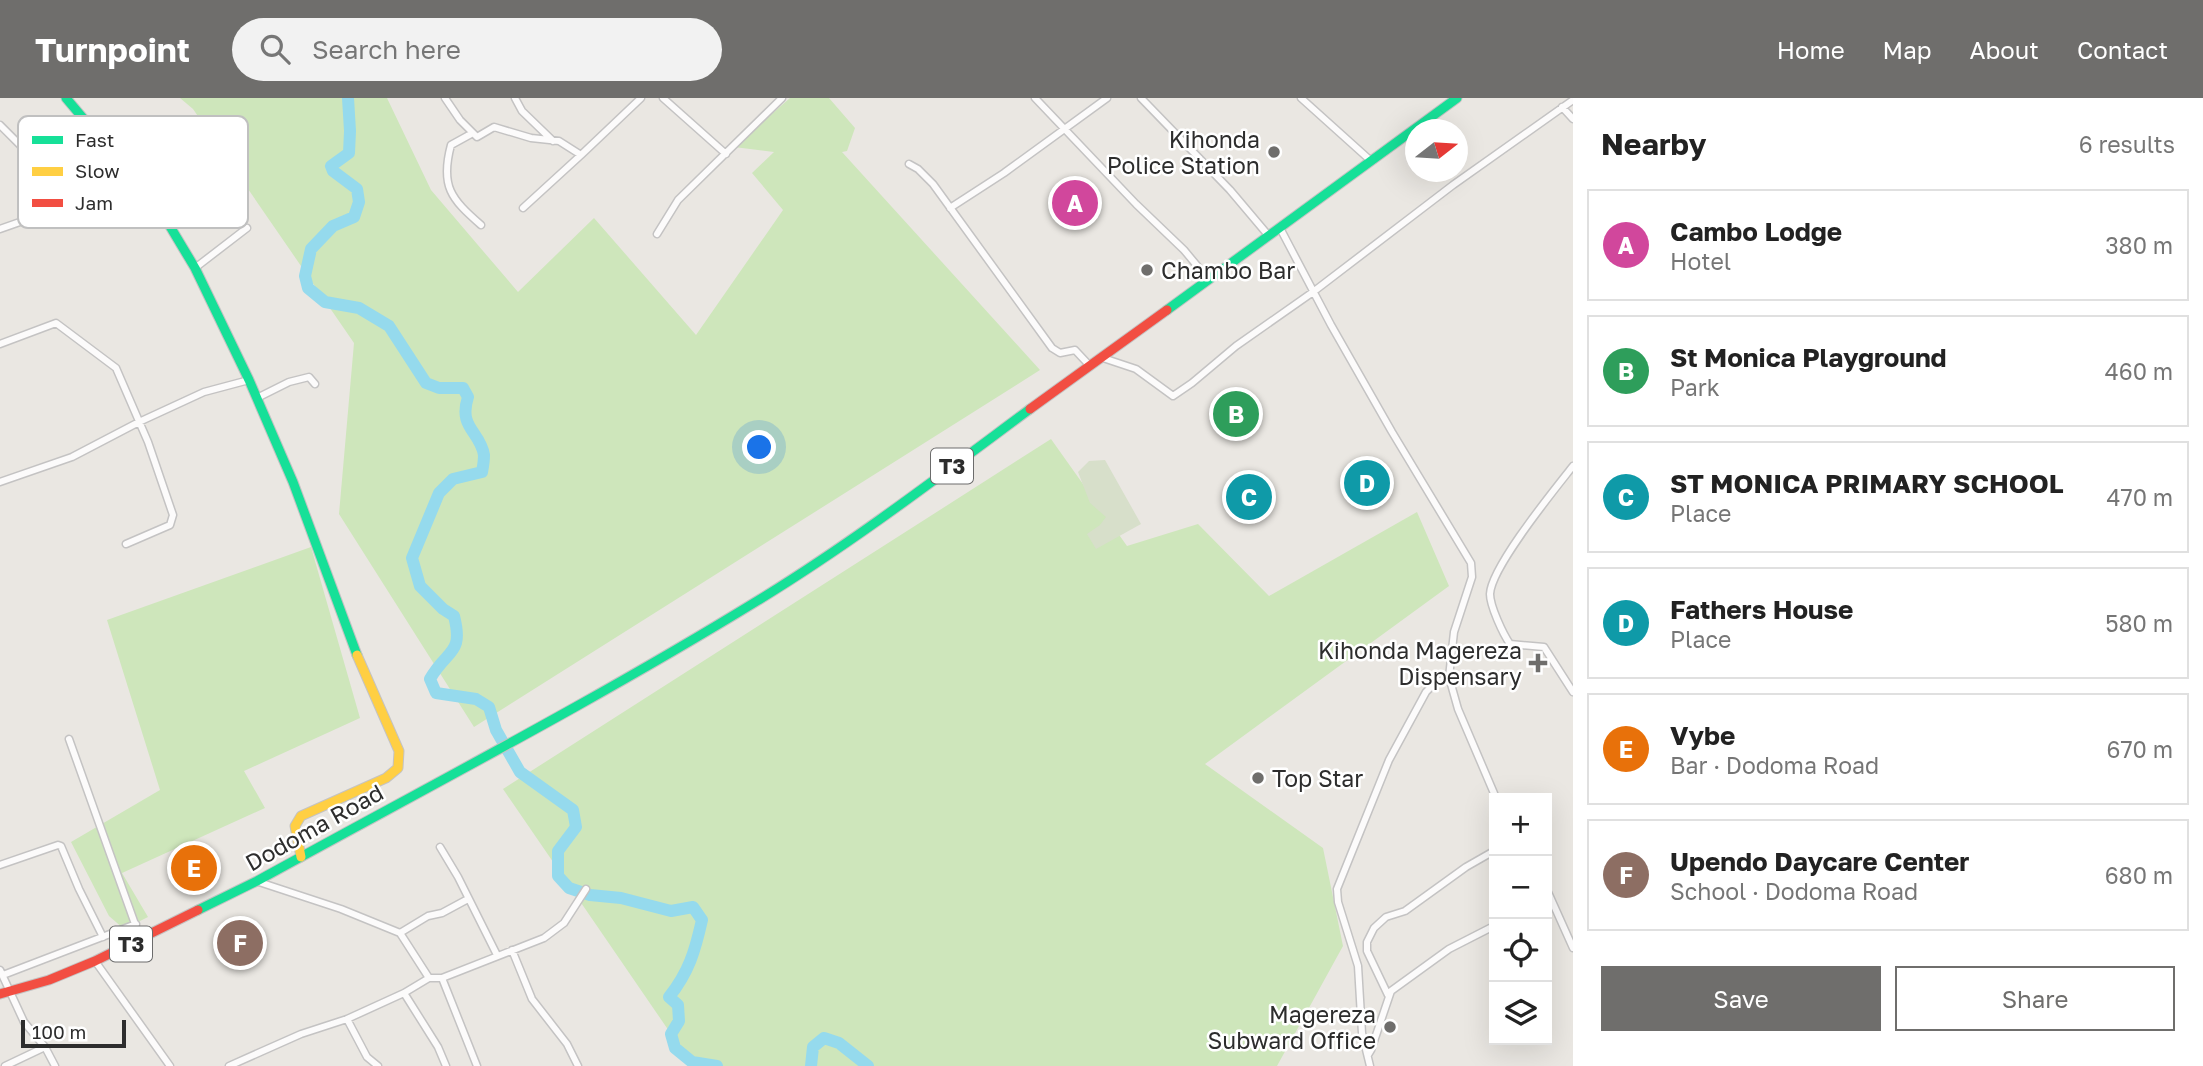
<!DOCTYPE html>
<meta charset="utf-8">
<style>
body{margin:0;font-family:"Golos Text",sans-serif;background:#f2f2f2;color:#222}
.controls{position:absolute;right:21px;bottom:21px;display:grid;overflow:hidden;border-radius:0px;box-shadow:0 7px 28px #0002}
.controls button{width:63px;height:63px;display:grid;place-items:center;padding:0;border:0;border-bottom:2px solid #e0e0e0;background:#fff;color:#222;font:35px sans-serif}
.compass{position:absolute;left:1405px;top:21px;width:63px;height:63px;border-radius:50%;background:#fff;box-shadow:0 7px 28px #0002;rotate:73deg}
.scale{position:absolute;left:21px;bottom:18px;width:105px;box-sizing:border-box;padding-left:7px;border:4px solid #2d2d2d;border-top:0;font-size:19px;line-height:24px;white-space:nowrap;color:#2d2d2d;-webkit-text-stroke:5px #fff;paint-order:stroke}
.you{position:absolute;left:760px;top:350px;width:24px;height:24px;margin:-18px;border:5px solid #fff;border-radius:50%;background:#1a73e8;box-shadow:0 0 0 10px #1a73e833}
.badge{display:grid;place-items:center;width:46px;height:46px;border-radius:50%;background:#6f6e6c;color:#fff;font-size:23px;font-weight:700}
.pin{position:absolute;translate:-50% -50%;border:4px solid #fff;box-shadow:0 2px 7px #0006}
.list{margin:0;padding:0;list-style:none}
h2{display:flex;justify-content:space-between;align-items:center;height:91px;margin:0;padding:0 28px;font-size:30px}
h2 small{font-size:23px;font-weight:400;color:#767676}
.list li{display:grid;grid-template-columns:46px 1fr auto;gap:21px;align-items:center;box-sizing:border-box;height:112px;margin:0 14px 14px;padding:0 14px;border:2px solid #e0e0e0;border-radius:0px}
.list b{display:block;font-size:26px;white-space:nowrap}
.list p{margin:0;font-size:23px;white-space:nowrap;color:#767676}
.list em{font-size:23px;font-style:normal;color:#767676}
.actions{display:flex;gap:14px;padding:21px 28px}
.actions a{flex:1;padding:16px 0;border:2px solid #6f6e6c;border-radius:0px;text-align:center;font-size:24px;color:#6f6e6c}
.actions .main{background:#6f6e6c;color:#fff}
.icon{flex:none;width:38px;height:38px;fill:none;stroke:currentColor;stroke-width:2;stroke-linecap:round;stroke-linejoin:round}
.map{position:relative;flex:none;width:1573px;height:968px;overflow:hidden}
header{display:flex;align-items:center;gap:42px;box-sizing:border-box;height:98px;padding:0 35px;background:#6f6e6c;color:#fff}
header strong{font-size:33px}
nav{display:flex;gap:38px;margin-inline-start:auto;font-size:24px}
.search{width:490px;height:63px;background:#f2f2f2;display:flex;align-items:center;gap:18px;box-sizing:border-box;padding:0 24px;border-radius:38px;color:#767676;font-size:26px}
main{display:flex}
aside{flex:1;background:#fff}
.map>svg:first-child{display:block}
</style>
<header>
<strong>Turnpoint</strong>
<div class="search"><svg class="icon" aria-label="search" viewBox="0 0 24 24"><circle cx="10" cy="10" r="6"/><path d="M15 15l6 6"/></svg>Search here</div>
<nav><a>Home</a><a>Map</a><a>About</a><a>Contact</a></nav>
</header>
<main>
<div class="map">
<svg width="1573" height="968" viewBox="0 0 1573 968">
<rect width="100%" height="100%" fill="#eae7e2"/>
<path fill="#cee6bb" d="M 180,0 L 387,0 L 431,92 L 518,194 L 594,120 L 696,237 L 783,112 L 752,75 L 774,54 L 734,49 L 790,0 L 829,0 L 855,30 L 847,53 L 842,54 L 1040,272 L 474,629 L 339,416 L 354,245 L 193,11 Z
M 1229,295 L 1262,312 L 1238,341 L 1209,319 Z
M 1051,341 L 1127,448 L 1198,426 L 1269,498 L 1417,414 L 1449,488 L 1205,666 L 1323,750 L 1343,848 L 1277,968 L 693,968 L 503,691 Z
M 311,449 L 360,620 L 244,673 L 265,710 L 122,775 L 148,819 L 124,831 L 109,818 L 71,744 L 160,692 L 107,522 Z"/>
<path fill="#d7dfca" d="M 1105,362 L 1141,426 L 1096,451 L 1087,436 L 1100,427 L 1106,419 L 1090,405 L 1078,374 L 1089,363 Z"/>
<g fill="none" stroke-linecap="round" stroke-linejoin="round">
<path stroke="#95daed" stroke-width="12" d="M 348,0 L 350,33 L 349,55 L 331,68 L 333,73 L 357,91 L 359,104 L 354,119 L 333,128 L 311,151 L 305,178 L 308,190 L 325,204 L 359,210 L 389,228 L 426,285 L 439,290 L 463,290 L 468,299 C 458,330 480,333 484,357 C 484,362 483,369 482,374 L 453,381 L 439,395 L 412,460 L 420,488 L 443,511 L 454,518 C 464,557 447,551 430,581 L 436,595 L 476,601 L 489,609 L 496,632 L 520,674 L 573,712 L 576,729 L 558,753 L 558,778 L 569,790 L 590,797 L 621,800 L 671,813 L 693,809 L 702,822 C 695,853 689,874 669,899 L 678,907 L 679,923 L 671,936 L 675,950 L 692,964 L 717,968
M 811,968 L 813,949 L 824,940 L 839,945 L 868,968"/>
<defs>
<path id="street" d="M 445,0 L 460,22 L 477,39 L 494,29 L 531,40 L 559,43 L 581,57 L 641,0
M 515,0 L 522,13 L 553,43
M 663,0 L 726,56
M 1035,0 L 1136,106 L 1184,152 L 1209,182
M 1141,0 L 1230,92 L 1268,137
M 1301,0 L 1370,62
M 1562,9 L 1573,21
M 0,27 L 20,47 L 47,83 L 51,112
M 471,36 L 451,47 C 440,88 451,101 481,127
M 909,66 L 918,71 L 933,86 L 1052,250 L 1060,255 L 1075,252 L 1090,268
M 152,102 L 174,89 L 187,76 L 200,76 L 220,82
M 523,110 L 581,57
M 950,110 L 1004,75 L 1107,0
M 1280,130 L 1331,227 L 1392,334 L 1471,465 L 1472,479 L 1454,534 L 1449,579 L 1458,611 L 1496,700
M 0,131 L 134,84
M 657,136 L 678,102 L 782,0
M 195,170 L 247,130
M 0,246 L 56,225 L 116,270 L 148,344 L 173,417 L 170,427 L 126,446
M 1103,260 L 1136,271 L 1173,298 L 1192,285 L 1236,248 L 1313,194 L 1453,87 L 1573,2
M 257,300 L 289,284 L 309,279 L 315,286
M 1573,368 C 1555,391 1491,469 1490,496 C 1490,508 1503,536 1510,546 L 1544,549 L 1573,594
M 0,384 L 72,359 L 139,324 L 204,294 L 249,282
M 69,641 L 140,840
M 440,749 L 458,779 L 497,857
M 0,767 L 58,747 L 61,748 L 79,791 L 103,839
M 259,784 L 341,811 L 400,835 L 429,880
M 1547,792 L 1573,850
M 400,835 L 428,818 L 442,815 L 468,801
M 512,852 L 532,901 L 567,946 L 578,968
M 95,863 L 170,968
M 0,872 L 24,924 L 45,949 L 55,968
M 3,877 L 136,826
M 442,880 L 477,968
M 404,895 L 438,949 L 446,968
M 1388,897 L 1367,853 L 1367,844 L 1374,830 L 1386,819 L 1405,813 L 1466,769 L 1494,753
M 347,921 L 367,959 L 378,968
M 1368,957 L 1371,952 L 1391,893 L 1449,851 L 1494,828
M 5,968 L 45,949
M 229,968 L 301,936 L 347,921 L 404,895 L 429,880 L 442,880 L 544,840 L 564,825 L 586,791
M 1370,968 L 1362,935 L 1358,868 L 1338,804 L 1337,791 L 1389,662 L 1426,594 L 1435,585 L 1449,579"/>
<path id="fast" d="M 66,0 L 159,110 L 195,170 L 249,282 L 293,384 L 357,557
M 1167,212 L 1457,0
M 198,812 L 257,783 C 424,691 594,603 757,503 C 852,445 941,377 1030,311"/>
<path id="slow" d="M 301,759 L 295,728 L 301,718 L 386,680 L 398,670 L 399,653 L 357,557"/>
<path id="jam" d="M 1030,311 L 1167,212
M 0,896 L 49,882 L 95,863 L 198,812"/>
</defs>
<use href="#street" stroke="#c4c3c3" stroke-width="9"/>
<use href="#fast" stroke="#c4c3c3" stroke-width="11"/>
<use href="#slow" stroke="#c4c3c3" stroke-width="11"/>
<use href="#jam" stroke="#c4c3c3" stroke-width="11"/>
<use href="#street" stroke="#fcfbfb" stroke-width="6"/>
<use href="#fast" stroke="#16e098" stroke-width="9"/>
<use href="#slow" stroke="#ffcf43" stroke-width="9"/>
<use href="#jam" stroke="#f24e42" stroke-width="9"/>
</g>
<g fill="#6f6e6c" stroke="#fff" stroke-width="2.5">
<circle cx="1274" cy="54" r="7"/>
<circle cx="1147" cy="172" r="7"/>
<path d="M1534.5 554.5h7v7h7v7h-7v7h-7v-7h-7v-7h7z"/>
<circle cx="1258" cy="680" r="7"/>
<circle cx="1390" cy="929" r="7"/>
</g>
<g text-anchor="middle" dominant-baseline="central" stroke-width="5" stroke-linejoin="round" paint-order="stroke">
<g fill="#fff" stroke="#6c6c6c" stroke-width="2">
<rect x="931" y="350.5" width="42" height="35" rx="5"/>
<rect x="110" y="828.5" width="42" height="35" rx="5"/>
</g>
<g font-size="21" font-weight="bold" fill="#2d2d2d">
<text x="952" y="368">T3</text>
<text x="131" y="846">T3</text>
</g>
<g font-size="23" fill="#2d2d2d" stroke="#fff" text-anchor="end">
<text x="1260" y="41">Kihonda<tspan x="1260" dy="26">Police Station</tspan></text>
<text x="1161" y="172" text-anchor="start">Chambo Bar</text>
<text x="1522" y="552">Kihonda Magereza<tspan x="1522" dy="26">Dispensary</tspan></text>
<text x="1272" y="680" text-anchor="start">Top Star</text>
<text x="1376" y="916">Magereza<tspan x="1376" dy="26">Subward Office</tspan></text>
</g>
<g font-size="23" fill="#2d2d2d" stroke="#fff">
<text transform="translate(314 729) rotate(-29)">Dodoma Road</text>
</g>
</g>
<rect x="18" y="18" width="230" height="112" rx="10" fill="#fff" stroke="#c0c0c0" stroke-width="2"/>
<rect x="32" y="38" width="31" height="8" fill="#16e098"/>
<rect x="32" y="69" width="31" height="9" fill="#ffcf43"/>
<rect x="32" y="101" width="31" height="8" fill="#f24e42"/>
<g font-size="19" fill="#2d2d2d">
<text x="75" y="49">Fast</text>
<text x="75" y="80">Slow</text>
<text x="75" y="112">Jam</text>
</g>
</svg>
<div class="controls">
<button>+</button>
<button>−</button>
<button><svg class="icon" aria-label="locate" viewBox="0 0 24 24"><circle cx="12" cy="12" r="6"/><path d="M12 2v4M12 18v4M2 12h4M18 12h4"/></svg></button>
<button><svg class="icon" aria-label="layers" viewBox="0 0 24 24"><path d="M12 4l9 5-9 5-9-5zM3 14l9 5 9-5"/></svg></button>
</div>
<svg class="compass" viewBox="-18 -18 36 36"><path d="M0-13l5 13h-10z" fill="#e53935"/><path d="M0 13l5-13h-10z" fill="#767676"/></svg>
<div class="scale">100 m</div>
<div class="you"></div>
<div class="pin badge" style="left:1075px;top:105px;background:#d1479c">A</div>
<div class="pin badge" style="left:1236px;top:316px;background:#2e9e5b">B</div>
<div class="pin badge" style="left:1249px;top:399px;background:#0f9aa8">C</div>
<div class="pin badge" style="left:1367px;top:385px;background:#0f9aa8">D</div>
<div class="pin badge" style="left:194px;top:770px;background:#e8710a">E</div>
<div class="pin badge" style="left:240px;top:845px;background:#8d6e63">F</div>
</div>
<aside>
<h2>Nearby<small>6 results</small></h2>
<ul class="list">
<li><span class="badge" style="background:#d1479c">A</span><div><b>Cambo Lodge</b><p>Hotel</p></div><em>380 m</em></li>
<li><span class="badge" style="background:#2e9e5b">B</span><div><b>St Monica Playground</b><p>Park</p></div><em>460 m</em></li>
<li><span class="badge" style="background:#0f9aa8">C</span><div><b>ST MONICA PRIMARY SCHOOL</b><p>Place</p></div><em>470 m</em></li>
<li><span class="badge" style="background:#0f9aa8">D</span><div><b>Fathers House</b><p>Place</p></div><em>580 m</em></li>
<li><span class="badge" style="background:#e8710a">E</span><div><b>Vybe</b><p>Bar · Dodoma Road</p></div><em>670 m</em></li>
<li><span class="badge" style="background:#8d6e63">F</span><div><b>Upendo Daycare Center</b><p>School · Dodoma Road</p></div><em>680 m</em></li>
</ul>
<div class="actions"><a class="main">Save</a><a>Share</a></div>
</aside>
</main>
